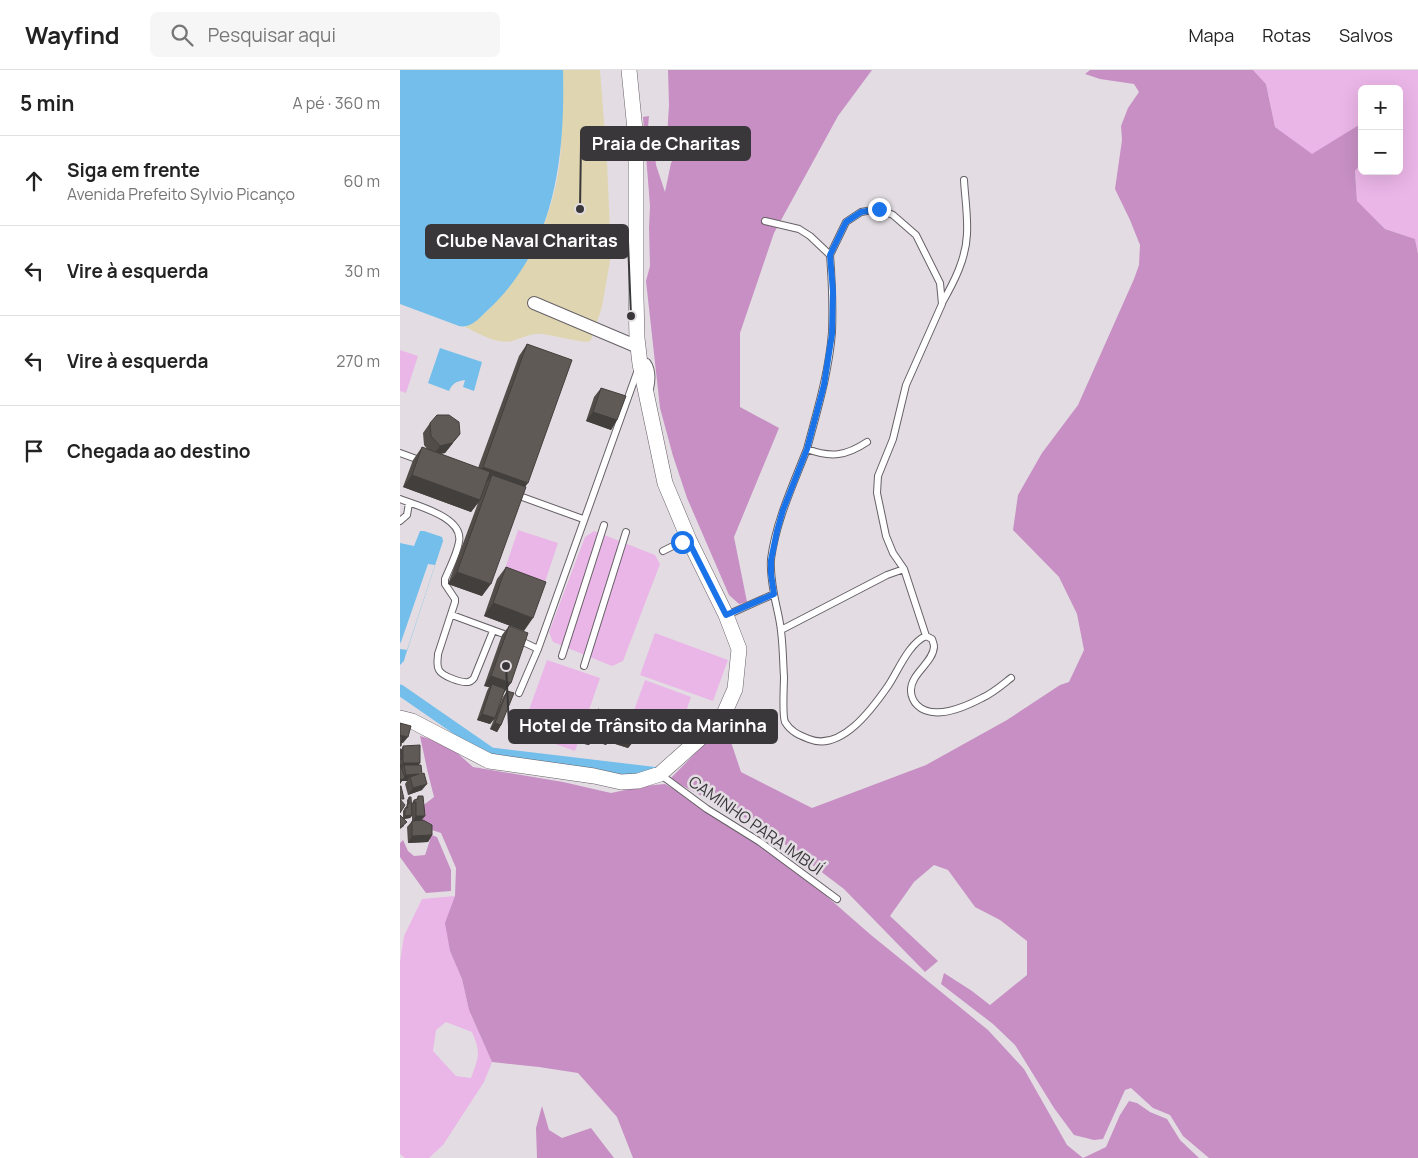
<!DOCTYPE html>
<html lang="pt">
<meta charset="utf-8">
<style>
body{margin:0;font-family:Manrope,sans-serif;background:#f6f6f6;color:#222}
.controls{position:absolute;right:15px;top:15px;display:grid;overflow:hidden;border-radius:8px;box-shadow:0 5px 20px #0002}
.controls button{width:45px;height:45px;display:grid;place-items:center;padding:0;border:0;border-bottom:1px solid #e0e0e0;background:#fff;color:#222;font:25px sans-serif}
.stop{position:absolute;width:15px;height:15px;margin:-11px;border:4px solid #1a73e8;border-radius:50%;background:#fff}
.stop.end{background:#1a73e8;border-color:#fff;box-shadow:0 1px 5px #0008}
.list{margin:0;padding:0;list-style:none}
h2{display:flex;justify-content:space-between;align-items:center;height:65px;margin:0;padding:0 20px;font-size:21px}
h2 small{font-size:16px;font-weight:400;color:#767676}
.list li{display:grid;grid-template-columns:32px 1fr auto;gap:15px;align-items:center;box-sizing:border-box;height:90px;padding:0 20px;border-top:1px solid #e0e0e0}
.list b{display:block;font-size:19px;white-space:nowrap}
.list p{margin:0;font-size:16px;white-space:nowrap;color:#767676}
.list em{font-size:16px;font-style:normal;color:#767676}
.icon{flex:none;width:28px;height:28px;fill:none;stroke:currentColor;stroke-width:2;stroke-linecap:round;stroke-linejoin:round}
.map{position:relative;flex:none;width:1018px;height:1088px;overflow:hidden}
header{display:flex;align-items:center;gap:30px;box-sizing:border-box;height:70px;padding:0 25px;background:#fff;border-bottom:1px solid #e0e0e0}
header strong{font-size:24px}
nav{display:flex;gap:28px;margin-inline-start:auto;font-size:18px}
.search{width:350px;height:45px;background:#f6f6f6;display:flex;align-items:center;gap:12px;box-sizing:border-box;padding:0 18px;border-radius:8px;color:#767676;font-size:19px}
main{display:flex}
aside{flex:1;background:#fff}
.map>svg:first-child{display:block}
</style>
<header>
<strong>Wayfind</strong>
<div class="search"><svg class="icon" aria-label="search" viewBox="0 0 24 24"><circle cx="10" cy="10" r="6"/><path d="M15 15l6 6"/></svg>Pesquisar aqui</div>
<nav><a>Mapa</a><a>Rotas</a><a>Salvos</a></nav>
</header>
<main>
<aside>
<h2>5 min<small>A pé · 360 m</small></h2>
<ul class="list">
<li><svg class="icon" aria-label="ahead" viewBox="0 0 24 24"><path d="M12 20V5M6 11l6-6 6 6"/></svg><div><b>Siga em frente</b><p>Avenida Prefeito Sylvio Picanço</p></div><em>60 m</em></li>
<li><svg class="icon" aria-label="left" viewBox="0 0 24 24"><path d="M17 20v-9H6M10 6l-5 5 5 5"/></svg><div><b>Vire à esquerda</b></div><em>30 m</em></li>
<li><svg class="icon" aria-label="left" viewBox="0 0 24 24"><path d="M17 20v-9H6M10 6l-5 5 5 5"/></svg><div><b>Vire à esquerda</b></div><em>270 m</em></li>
<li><svg class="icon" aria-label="arrive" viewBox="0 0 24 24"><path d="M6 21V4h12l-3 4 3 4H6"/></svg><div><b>Chegada ao destino</b></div></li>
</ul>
</aside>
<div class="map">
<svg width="1018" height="1088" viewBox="0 0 1018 1088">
<rect width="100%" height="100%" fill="#e3dde3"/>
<path fill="#eab5e7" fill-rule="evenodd" d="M 853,0 L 1018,0 L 1018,184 L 1015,169 L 985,159 L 957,132 L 955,101 L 962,93 L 962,101 L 999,101 L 999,19 L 962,19 L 962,53 L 912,85 L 875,57 L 866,14 Z
M 0,280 L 18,286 L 6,323 L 0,321 Z
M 118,460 L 158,473 L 142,521 L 102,508 Z
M 194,461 L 255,485 L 260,494 L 223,591 L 212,596 L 153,572 L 149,562 L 185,467 Z
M 255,563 L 328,590 L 313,631 L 240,605 Z
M 147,590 L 200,608 L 175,681 L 121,662 Z
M 245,610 L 291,627 L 275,674 L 228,657 Z
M 55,826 L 46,853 L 50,880 L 62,909 L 69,940 L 92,992 L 84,1012 L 43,1075 L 29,1088 L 5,1088 L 0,1084 L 0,892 L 4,866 L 22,829 ZM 46,952 L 72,962 C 81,983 79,986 71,1008 L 56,1006 L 33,981 L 36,960 Z"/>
<path fill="#c78fc4" d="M 268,0 L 472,0 L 438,46 L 374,163 L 340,263 L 340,337 L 379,358 L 334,467 L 347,532 L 339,534 L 329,525 L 287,428 L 273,386 L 260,338 L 246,211 L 250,196 L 249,158 L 250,136 L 243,47 L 249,46 L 247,68 L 254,75 L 256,95 L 265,122 L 271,93 L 276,86 L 267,68 L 269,35 Z
M 690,0 L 853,0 L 866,14 L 875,57 L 912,84 L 962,53 L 962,93 L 955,101 L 957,131 L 985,159 L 1015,169 L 1018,184 L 1018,1088 L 809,1088 L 783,1066 L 770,1045 L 753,1038 L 731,1018 L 725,1020 L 703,1069 L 694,1070 L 674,1065 L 654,1038 L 615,975 L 593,954 L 541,914 L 544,903 L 572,921 L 590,935 L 627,905 L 627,871 L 600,850 L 575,837 L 548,800 L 534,795 L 514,812 L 490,846 L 538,891 L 525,902 L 444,819 L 358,754 L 309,730 L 270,709 L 316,662 L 327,660 L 341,702 L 412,738 L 526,695 L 607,650 L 660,615 L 669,612 L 684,580 L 677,544 L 659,507 L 613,460 L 618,425 L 642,383 L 678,335 L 734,209 L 739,195 L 740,175 L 730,150 L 715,119 L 722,70 L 721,56 L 728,38 L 739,22 L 734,14 L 700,9 L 685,4 Z
M 20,666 L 47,674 L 73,697 L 163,712 L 211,723 L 244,716 L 265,714 L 359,767 L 471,865 L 588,960 L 624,999 L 667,1075 L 683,1088 L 706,1077 L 720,1045 L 729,1031 L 737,1033 L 750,1042 L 767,1049 L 780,1070 L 799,1088 L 233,1088 L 217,1047 L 178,1003 L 139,997 L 92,992 L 69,940 L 62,909 L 50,881 L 45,853 L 55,826 L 56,798 L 41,763 L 23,757 L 21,737 L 34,727 L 27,699 Z
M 29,764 L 37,767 L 51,800 L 51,821 L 26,823 L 0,787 L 0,773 L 3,770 L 8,781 L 14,786 L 25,785 L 30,770 Z
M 142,1036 L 149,1060 L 162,1068 L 191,1058 L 214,1088 L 137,1088 L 136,1058 Z"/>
<path fill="#dfd6b1" d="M 163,0 L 200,0 L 207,91 L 211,185 L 202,237 L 191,270 L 188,272 C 173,271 158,266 142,264 C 131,263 123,268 112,271 C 97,275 78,263 65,257 C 81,249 93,236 104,222 C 135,185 154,139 160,91 C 161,79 161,66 161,53 C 162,35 163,18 163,0 Z"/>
<path fill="#73beeb" d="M 0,0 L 163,0 C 165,86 156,174 91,237 C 82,245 72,259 59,256 L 0,234 Z
M 40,278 L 82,292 L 74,321 L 63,317 L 65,310 C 56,311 52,314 49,321 L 28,313 Z
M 20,461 L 24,461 L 42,467 L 43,471 L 5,587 L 4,591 L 0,595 L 0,473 L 14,476 Z"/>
<path fill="#e3dde3" d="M 28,494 L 35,495 L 7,580 L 0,579 L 0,573 L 1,572 Z"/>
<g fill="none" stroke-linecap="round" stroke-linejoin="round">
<path stroke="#73beeb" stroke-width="11" d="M 0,620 L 91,683 L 259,703"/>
<defs>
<path id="service" d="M 365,151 L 399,159 L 410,166 L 430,185 L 446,152 L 461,142 L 479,139 L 493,145 L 516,165 L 540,213 L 542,234 L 506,315 L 493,369 L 478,406 L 477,423 L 486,466 L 493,483 L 504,499 L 526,566
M 542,233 C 554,212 566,189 567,164 C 568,146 565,128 564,110
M 407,379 C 417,341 429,302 432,262 C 433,236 432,211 430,185
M 0,383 L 22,391
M 114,424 L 183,449
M 0,429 C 17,436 64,447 59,472 C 57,484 50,497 45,509 L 45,514 L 55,529 L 55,532 L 38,584 C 38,590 36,595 39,600 C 42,606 61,613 68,612 C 72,611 71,611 74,608 L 93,561
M 0,451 L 7,445 L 9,433
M 263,481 L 281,472 L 289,470
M 374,524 C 376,536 380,549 381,561 C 383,576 383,592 384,607 C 384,616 382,645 385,652 C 391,662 399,665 409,669 C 441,682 472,639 488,616 C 498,601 509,573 526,566 L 532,569 C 533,572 534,574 534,577 C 533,593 510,604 511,621 C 511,626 514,632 517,635 C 533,651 565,637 582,628 C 593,623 602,615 611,608
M 52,545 L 109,566
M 327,545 L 374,524 C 372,512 370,501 371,489 C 376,451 393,415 407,379 C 431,388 446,386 467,372
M 381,560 L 487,505 L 504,499
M 119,570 L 138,579
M 162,586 L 204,455
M 184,596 L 226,462
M 119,623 L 138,579 L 240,294 L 247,292 C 253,300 252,310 250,319
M 261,705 L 307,739 L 360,772 L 437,829"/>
<path id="minor" d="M 134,233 L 238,277"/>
<path id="tertiary" d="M 0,648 L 12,651 L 89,691 L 194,706 L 221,712 L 238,711 L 260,704 L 306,663 L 324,644 L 335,619 L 339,579 L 326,545 L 289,470 L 265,413 L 240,294 L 237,268 L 236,227 L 236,85 L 235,60 L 229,0"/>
</defs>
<use href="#service" stroke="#666166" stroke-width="8"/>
<use href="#minor" stroke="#666166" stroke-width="14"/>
<use href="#tertiary" stroke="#666166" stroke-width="16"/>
<use href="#service" stroke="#fff" stroke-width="6"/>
<use href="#minor" stroke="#fff" stroke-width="12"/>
<use href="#tertiary" stroke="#fff" stroke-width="15"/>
</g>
<path fill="#534d4a" d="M 127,274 L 125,417 L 82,526 L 48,514 L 78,433 L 71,442 L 3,417 L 13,390 L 22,377 L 28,380 L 24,375 L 23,363 L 30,353 L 53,373 L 45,383 L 40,384 L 78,398 L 119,286 Z
M 201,318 L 217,350 L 211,360 L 186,351 L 194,327 Z
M 106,497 L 124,561 L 84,546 L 97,509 Z
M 109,556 L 104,623 L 104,622 L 95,648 L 90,654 L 77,650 L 87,621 L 89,617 L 84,616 L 102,565 Z
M 107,621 L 101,655 L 97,662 L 90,659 L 103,627 Z
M 198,639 L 211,665 L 215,659 L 233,672 L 228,678 L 209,672 L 210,669 L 206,675 L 195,671 L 197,666 L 193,665 L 191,672 L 189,675 L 180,673 L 182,664 L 185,661 L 188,662 L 193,645 Z
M 3,676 L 19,695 L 22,720 L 8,725 L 5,714 L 7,711 L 2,711 L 0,714 L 0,679 L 1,680 Z
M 18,726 L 22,750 L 32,765 L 28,772 L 8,773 L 7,757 L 12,751 L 12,746 L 10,748 L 4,749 L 4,756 L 0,759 L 0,745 L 3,748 L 3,741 L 7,735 L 7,730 L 9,727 L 12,733 L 14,730 L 16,730 Z"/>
<path fill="#433f3c" d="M 193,342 L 217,350 L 211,360 L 186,351 Z
M 60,364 L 45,383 L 33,385 L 40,376 Z
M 83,397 L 128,413 L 119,425 L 92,405 L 86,414 L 74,409 Z
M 12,405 L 80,430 L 71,442 L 3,417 Z
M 57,502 L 91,514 L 82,526 L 48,514 Z
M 93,533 L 133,548 L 124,561 L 84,546 Z
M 91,606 L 111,613 L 104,623 L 90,618 L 92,614 L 89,617 L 84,616 Z
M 82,644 L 95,648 L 90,654 L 77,650 Z
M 95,653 L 101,655 L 97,662 L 90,659 Z
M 192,657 L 201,660 L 197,666 L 188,663 Z
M 0,665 L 8,667 L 3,673 L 0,673 Z
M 200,665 L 210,668 L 206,675 L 195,671 Z
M 213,666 L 233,672 L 228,678 L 209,672 Z
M 182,669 L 191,672 L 189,675 L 180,673 Z
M 3,693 L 20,693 L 16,700 L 4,695 L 1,699 L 0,698 Z
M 19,704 L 10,707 L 7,711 L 2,711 L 0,714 L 0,710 L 3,708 L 6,705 Z
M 27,714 L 22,720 L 8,725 L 13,718 Z
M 12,745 L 10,748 L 3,749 L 5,746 Z
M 16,746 L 25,746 L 20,752 L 12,752 Z
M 32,765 L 28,772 L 8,773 L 12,766 Z"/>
<path fill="#605a56" stroke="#433f3c" d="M 127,274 L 172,290 L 128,413 L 83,397 Z
M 201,318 L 226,326 L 217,350 L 193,342 Z
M 37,345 L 49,345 L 59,352 L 60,364 L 52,373 L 40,376 L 31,366 L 30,353 Z
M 22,377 L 90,402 L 80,430 L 12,405 Z
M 92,405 L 126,417 L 91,514 L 57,502 Z
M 106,497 L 146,512 L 133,548 L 93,533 Z
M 109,556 L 128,563 L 111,613 L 91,606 Z
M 92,614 L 105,619 L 95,648 L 82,644 Z
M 107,621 L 114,623 L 101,655 L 95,653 Z
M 198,639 L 217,645 L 210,668 L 200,665 L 201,660 L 192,657 Z
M 0,653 L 11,656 L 8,667 L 0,665 Z
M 0,666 L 2,667 L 1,676 L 0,676 Z
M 20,675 L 20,693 L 3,693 L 3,676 Z
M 0,679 L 1,679 L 2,689 L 0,689 Z
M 0,694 L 5,708 L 0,710 Z
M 4,695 L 21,695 L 22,704 L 24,703 L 27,714 L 13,718 L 10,707 L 19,704 L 6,705 Z
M 0,716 L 1,716 L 4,729 L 0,729 Z
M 18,726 L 23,726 L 25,746 L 16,746 L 16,732 L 14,733 L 14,730 L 18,729 Z
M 9,727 L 11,727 L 12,745 L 5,746 L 5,738 L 8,738 L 7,734 L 9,734 Z
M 0,729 L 5,735 L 0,743 Z
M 0,745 L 7,752 L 0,758 Z
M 23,750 L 32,755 L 32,765 L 12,766 L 12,751 Z"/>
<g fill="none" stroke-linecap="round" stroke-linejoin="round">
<path stroke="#1a73e8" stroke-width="6" d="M 282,472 L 288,470 L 326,545 L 374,524 L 371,504 L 371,490 L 377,461 L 383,440 L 407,379 L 424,315 L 432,264 L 433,222 L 430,185 L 446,152 L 461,142 L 479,139"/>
</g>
<g text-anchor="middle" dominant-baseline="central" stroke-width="5" stroke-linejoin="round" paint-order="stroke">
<g font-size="16" fill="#393739" stroke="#e3dde3">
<text transform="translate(356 755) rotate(35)">CAMINHO PARA IMBUÍ</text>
</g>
</g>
<path fill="none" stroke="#393739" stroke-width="2" d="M180 139L181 74M231 246L228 171M106 596L109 656"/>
<g fill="#393739" stroke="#e3dde3" stroke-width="2">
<circle cx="180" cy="139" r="5"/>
<circle cx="231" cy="246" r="5"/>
<circle cx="106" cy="596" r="5"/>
</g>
<g fill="#393739" stroke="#393739" stroke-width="2">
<rect x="181" y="57" width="169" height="33" rx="5"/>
<rect x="26" y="155" width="202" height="33" rx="5"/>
<rect x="109" y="640" width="268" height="33" rx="5"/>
</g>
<g font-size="18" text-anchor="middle" font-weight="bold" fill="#fff">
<text x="266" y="80">Praia de Charitas</text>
<text x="127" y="177">Clube Naval Charitas</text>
<text x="243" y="662">Hotel de Trânsito da Marinha</text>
</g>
</svg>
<div class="controls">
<button>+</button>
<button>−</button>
</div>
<div class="stop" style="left:282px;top:472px"></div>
<div class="stop end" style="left:479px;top:139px"></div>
</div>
</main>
